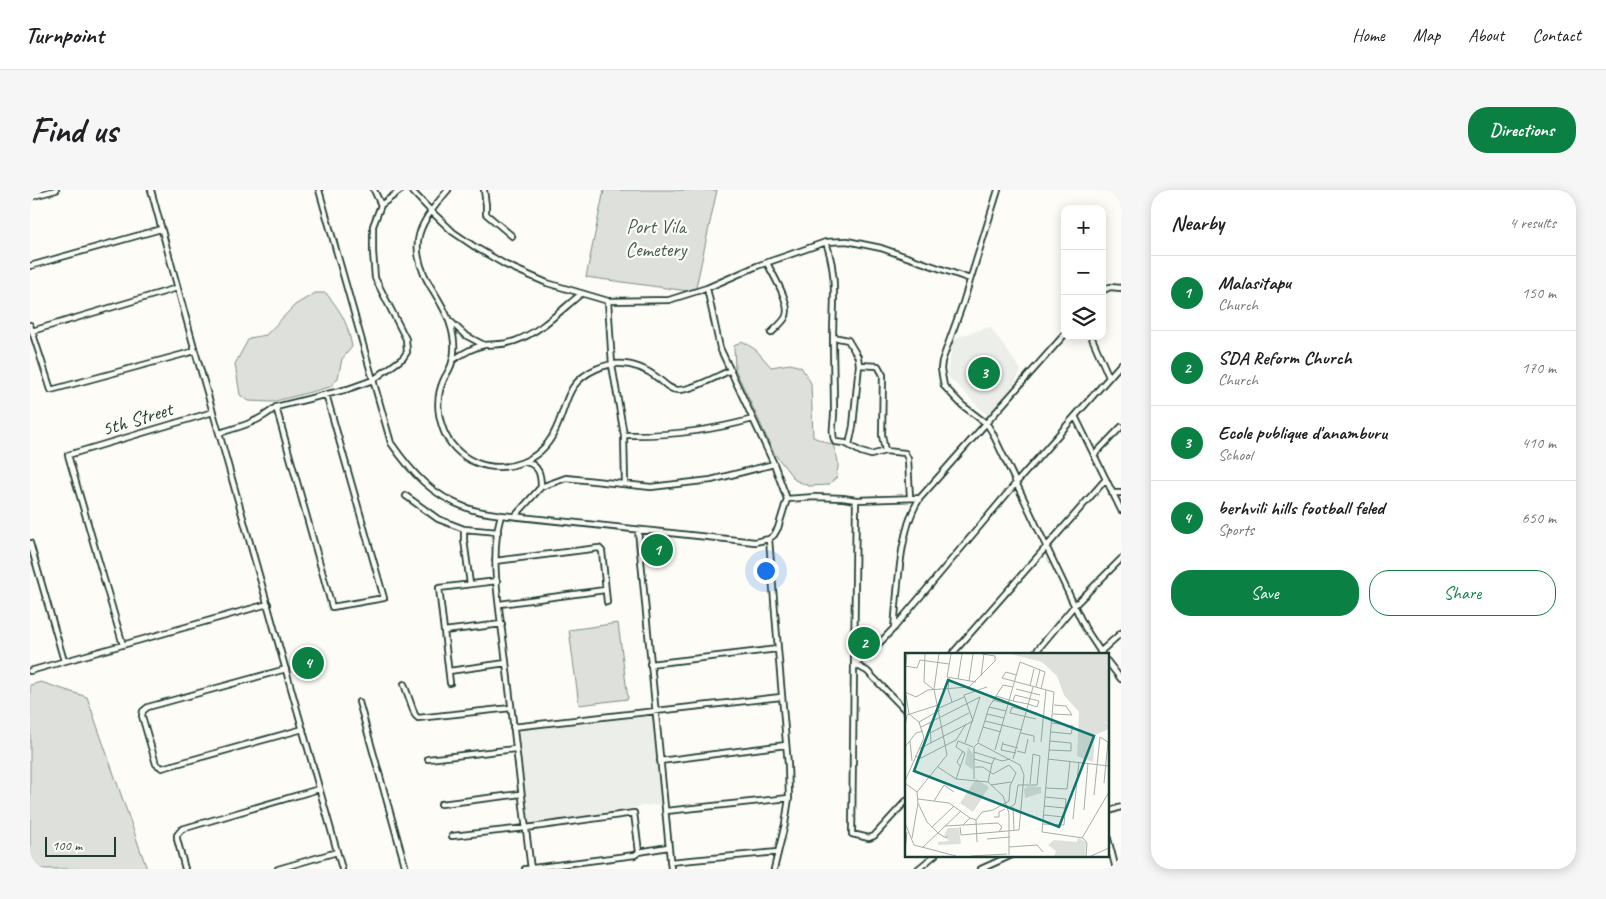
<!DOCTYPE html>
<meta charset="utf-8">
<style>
body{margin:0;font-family:Caveat,sans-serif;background:#f6f6f6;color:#202124}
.controls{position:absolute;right:15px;top:15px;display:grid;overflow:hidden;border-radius:10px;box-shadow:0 2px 12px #0003}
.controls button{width:45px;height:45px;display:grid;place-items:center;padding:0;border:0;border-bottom:1px solid #e0e0e0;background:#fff;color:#202124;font:25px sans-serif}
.scale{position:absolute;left:15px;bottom:12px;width:71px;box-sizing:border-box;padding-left:5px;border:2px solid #1f3d34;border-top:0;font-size:14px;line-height:18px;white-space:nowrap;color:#1f3d34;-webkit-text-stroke:4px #fdfcf7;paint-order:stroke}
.you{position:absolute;left:735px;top:380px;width:18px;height:18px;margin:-12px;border:4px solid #fff;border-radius:50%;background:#1a73e8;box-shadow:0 0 0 8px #1a73e833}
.badge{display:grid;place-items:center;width:32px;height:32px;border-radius:50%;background:#0b8043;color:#fff;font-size:16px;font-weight:700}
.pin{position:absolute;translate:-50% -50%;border:2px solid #fff;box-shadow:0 1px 5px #0006}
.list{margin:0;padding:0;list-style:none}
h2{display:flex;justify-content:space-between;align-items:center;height:65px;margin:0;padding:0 20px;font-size:21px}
h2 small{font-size:16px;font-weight:400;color:#757577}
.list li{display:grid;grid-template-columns:32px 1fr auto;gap:15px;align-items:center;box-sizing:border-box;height:75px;padding:0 20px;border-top:1px solid #e0e0e0}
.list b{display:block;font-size:19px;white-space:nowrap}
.list p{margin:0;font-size:16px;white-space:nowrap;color:#757577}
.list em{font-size:16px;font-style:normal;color:#757577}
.actions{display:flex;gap:10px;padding:15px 20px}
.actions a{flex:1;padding:11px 0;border:1px solid #0b8043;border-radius:20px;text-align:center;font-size:18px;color:#0b8043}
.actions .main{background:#0b8043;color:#fff}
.icon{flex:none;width:28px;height:28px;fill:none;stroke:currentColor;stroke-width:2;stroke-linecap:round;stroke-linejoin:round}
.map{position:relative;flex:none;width:1091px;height:679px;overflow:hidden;border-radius:20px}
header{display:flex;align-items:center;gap:30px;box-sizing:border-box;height:70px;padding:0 25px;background:#fff;border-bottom:1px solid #e0e0e0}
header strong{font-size:24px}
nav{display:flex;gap:28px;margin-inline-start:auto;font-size:18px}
.intro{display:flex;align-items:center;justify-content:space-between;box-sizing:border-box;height:120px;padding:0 30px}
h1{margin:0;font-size:35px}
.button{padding:12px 22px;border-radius:20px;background:#0b8043;color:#fff;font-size:18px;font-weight:700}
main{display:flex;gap:30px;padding:0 30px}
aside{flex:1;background:#fff;border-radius:20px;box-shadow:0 2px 12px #0003}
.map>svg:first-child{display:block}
</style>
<header>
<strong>Turnpoint</strong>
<nav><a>Home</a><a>Map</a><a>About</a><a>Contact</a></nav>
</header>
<div class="intro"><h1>Find us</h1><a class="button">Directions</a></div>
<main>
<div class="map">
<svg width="1091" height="679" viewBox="0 0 1091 679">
<rect width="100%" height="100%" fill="#fdfcf7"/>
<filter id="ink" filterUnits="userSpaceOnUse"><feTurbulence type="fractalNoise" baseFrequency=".02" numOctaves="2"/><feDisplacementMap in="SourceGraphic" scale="10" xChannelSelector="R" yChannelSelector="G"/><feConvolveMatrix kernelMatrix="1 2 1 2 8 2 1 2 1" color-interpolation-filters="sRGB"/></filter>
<g filter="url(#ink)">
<path fill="#eceee9" d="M 960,137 L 991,180 L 980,202 L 957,225 L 917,185 L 924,148 Z
M 625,522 L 635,614 L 613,616 L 496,638 L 483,537 Z"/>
<path fill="#dde0db" stroke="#7e8e88" d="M 574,0 L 687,0 L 665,102 L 556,87 Z
M 285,103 L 296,103 C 312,123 317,131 322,157 L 312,169 L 308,188 L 300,197 L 242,212 L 219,211 L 210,205 L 205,174 L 219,148 L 236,145 L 265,115 Z
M 712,151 L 726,160 L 741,177 L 760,174 L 771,177 L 781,193 L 783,247 L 803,255 C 806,264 811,274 806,284 L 808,286 L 798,295 L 779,296 L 765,290 L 744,263 L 705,179 L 704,156 Z
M 588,433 L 598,509 L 549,515 L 539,440 Z
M 11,492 L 57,507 L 117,679 L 0,679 L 0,495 Z"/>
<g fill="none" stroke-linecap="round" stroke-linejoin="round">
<defs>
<path id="street" d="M 121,0 L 165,161 L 189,243 L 312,679
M 289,0 L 361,253 C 382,283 401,305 437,318 C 447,322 460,323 471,325 L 725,352 L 739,349 L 744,345 L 748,338 L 757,309 L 744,274 L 690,158 L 677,98
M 344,0 L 351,15
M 381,0 L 401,21 L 423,42 L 445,57 L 476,75 L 517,93 L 578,111 L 639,110 L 677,98 L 727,76 L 796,52 L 817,51 L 851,58 L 940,89
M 418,0 C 390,33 376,53 399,94 C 407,107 416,120 420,134 C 424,146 426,160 422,172 C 421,178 417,183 414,189 C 407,204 407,221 412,236 C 417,253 431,267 447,273 C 477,284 510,271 524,243 C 538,217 533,194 566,179 C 589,169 610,174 629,189 C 635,194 640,200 648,200 C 663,200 687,186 701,180
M 454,0 L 456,15 L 456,24 L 482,46
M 968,0 L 933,113 L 912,171 L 911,179 L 914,196 L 932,215 L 957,234 L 962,242 L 1055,438 L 1072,464
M 0,7 L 26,0
M 796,52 C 808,87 803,112 803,148 C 803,171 804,194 804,218 C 805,229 800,242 805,252 L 815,253 L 831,262 L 841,265 L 855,261 L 875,263 L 878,269 L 880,308
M 737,73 C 743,85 763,116 755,128 C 752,133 746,138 741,143
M 0,76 L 131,39
M 1072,101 L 1080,97 L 1091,98
M 578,111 L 582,175 L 594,245
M 421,132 L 435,145 L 454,155
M 0,135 L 21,200 L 165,161
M 2,141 L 147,98
M 1061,146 L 1079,187
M 803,147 L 818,150 L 828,167 L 829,175 L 823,236 L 819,255
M 423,170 C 432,164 443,157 454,155 C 465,154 474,155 485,151 C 510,142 530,121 551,104
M 829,175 L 848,176 L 853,185 L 852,245 L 855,261
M 296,204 L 354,408 L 302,417 L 246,217 L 318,199 L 343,190 L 373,168 L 377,162 L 376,149 L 345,88 L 343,62 L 343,36 L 351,15 L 371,0
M 1045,226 L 1091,320
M 189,243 C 210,237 229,232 246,217
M 1064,265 L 1091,237
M 496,272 C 509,275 511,285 511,297
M 595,294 L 594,245 C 638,246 680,241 723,229
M 1082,303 L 1091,303
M 376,306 L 408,329 L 434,339
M 757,309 L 785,307 L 813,308 L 826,310 L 890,308
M 826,310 L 822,644 L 839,648 L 844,646 L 876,611
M 471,325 C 458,368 471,427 476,472 C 484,541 492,610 501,679
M 486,325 L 511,297 L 536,288 L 621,297 L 681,290 L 744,274
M 608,340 L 641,679
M 739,349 L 748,459
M 0,353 L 34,471
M 465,371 L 569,358 L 572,361 L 577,412
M 440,394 L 434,350 L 434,339 L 468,342
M 470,414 L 575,400
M 864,438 C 868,399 869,339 890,308 L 1035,144
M 414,441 L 472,434
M 93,455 L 38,265 L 183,222
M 1070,462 L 1091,443
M 922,464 L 1076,289
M 1004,464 L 1044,416 L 1091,369
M 1077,471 L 1091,489
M 620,474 L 748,459 L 758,575 L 759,608 L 755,634 L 744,679
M 824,474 L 838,465 L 864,438 L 986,293 L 1091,174
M 824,474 L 837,481 L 876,521
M 256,479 L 118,517 L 113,521 L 112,526 L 126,574 L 132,578 L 273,539
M 0,481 L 238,414
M 419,481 L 476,473
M 420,493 L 409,398 L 467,391
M 374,494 L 385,525 L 388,528 L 481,518
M 329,512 L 376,679
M 483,537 L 751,507
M 398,569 L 485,559
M 630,571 L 756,555
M 411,614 L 491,604
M 636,621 L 759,608
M 1077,622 L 1091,617
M 1077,645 L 1086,679
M 422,646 L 496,638 L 604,623 L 609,662
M 640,672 L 748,662
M 155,679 L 147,649 L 147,645 L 152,639 L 289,599
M 248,679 L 307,662
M 495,679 L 605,665 L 609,662 L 638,657
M 888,679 L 905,665
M 951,679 L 982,665"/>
</defs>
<use href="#street" stroke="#1f3d34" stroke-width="8"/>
<use href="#street" stroke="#fdfcf7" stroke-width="4.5"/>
</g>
</g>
<g text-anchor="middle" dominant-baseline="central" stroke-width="4.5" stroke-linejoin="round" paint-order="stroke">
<g font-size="20" fill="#455e55" stroke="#fdfcf7">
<text x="626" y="36">Port Vila<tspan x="626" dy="23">Cemetery</tspan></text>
</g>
<g font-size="20" fill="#1f3d34" stroke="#fdfcf7">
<text transform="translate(107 229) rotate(-17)">5th Street</text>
</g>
</g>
<g transform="translate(875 463)">
<rect width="204" height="204" fill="#fdfcf7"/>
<path d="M 106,1 L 204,1 L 204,71 L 197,67 L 204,72 L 204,76 L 190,82 L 188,109 L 172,103 L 174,59 L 159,42 L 152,23 L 137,9 ZM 63,94 L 68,101 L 68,117 L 60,111 ZM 71,126 L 84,134 L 68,159 L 55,150 ZM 123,133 L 136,134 L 136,140 L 120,145 L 119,136 ZM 43,175 L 54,175 L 56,191 L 33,192 L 33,189 L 44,188 L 39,182 ZM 173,185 L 181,189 L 180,203 L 149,203 L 151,198 L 143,192 L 149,187 L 172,189 Z" fill="#dde0db"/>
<path fill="none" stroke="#a4b0a9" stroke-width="1" d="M 20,1 L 19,29 L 28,36M 34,1 L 29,36 L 42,102 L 12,139 L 13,150 L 22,169 L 33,180 L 41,185 L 42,183M 46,1 L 42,24 L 71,29M 0,13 L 12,15 L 15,7 L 44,11M 0,19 L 2,1M 111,22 L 101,19 L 97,25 L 149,39 L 137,179 L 178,185 L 182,190 L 181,203M 76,23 L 79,1M 44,25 L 43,36 L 47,49M 53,26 L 57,1M 64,28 L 68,1M 125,33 L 129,16M 131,34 L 135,17M 0,35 L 4,61 L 14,69M 111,36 L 135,42M 0,39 L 11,44 L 23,37 L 64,34 L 90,8 L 90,3 L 77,1M 91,43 L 104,47 L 108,48 L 123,51 L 132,54 L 134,48 L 110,42 L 108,48M 88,47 L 103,51M 149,52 L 161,53 L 167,62M 84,54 L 101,58M 107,54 L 105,60 L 131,66M 107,54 L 132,60M 34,55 L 59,44M 82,61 L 99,65M 148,61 L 167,62M 68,68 L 59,42 L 82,34M 80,68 L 117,77M 14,69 L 35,57M 25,70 L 26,90M 0,74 L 2,62 L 33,52M 16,74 L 75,44 L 60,90M 96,79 L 78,74 L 84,54 L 98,32 L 108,34M 146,79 L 166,81 L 168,73 L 147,70M 25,80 L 64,60M 116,80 L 129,83 L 129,89M 5,88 L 7,108M 53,88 L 68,94M 73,89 L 78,74M 98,89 L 96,97 L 111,100M 136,89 L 141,37M 98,91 L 113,95M 0,94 L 11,80 L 18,78M 14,96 L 68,68M 90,97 L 115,9 L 140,19 L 136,36M 144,97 L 166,98 L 166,90 L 145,88M 112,98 L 120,100 L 123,86M 69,99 L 97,108 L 105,106M 10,103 L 16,105 L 51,87 L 61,71M 69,106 L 87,111 L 90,104M 108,106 L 128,34M 143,106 L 204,113M 55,113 L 52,109 L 58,98M 33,114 L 51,126 L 83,129 L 98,143 L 104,160 L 104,202M 70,114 L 78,114 L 88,121 L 104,112 L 111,120 L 105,133 L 104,148 L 88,157 L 77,159 L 71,167M 51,126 L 60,100 L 51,94 L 53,88M 0,128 L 19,85 L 14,69M 83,129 L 87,111M 0,130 L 12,139M 86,132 L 106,129M 141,135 L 162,136 L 165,108M 189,142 L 195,84 L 203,89 L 199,130M 13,146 L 44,150 L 65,165M 29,148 L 39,132 L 49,139M 139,153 L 160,155M 108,154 L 109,177M 104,155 L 110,151 L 113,132 L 132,132 L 135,103 L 128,101 L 125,131M 179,157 L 183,110M 139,162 L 159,164M 89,164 L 94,164 L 94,159 L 100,156M 168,166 L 174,109M 0,170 L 9,192 L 51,203M 138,171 L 159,172 L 161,146 L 140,144M 58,172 L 65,165 L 71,167 L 72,189M 40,173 L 93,170 L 97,174 L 94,179M 27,174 L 49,153M 55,174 L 56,182 L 114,177 L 119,122 L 115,112 L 73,90 L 69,94 L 69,126M 7,185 L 13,150M 177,185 L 204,139M 82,186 L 105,184M 104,194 L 132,192 L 138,199M 17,195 L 56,158M 0,198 L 2,179M 66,203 L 102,201M 186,203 L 204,195"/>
<path fill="#0f766e" fill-opacity="0.15" stroke="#0f766e" stroke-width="2.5" d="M 43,27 L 189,83 L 154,174 L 9,118 Z"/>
<rect width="204" height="204" fill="none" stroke="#1f3d34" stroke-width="2.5"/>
</g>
</svg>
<div class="controls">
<button>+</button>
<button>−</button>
<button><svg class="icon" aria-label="layers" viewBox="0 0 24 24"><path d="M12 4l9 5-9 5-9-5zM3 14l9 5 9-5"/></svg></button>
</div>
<div class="scale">100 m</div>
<div class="you"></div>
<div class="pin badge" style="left:627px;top:360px">1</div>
<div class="pin badge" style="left:834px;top:453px">2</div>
<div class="pin badge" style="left:954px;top:183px">3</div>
<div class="pin badge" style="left:278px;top:473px">4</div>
</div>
<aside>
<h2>Nearby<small>4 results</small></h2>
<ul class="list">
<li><span class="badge">1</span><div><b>Malasitapu</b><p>Church</p></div><em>150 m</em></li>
<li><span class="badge">2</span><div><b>SDA Reform Church</b><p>Church</p></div><em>170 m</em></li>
<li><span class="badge">3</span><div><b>Ecole publique d'anamburu</b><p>School</p></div><em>410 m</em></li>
<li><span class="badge">4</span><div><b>berhvili hills football feled</b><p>Sports</p></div><em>650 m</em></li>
</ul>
<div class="actions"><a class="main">Save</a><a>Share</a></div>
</aside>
</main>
